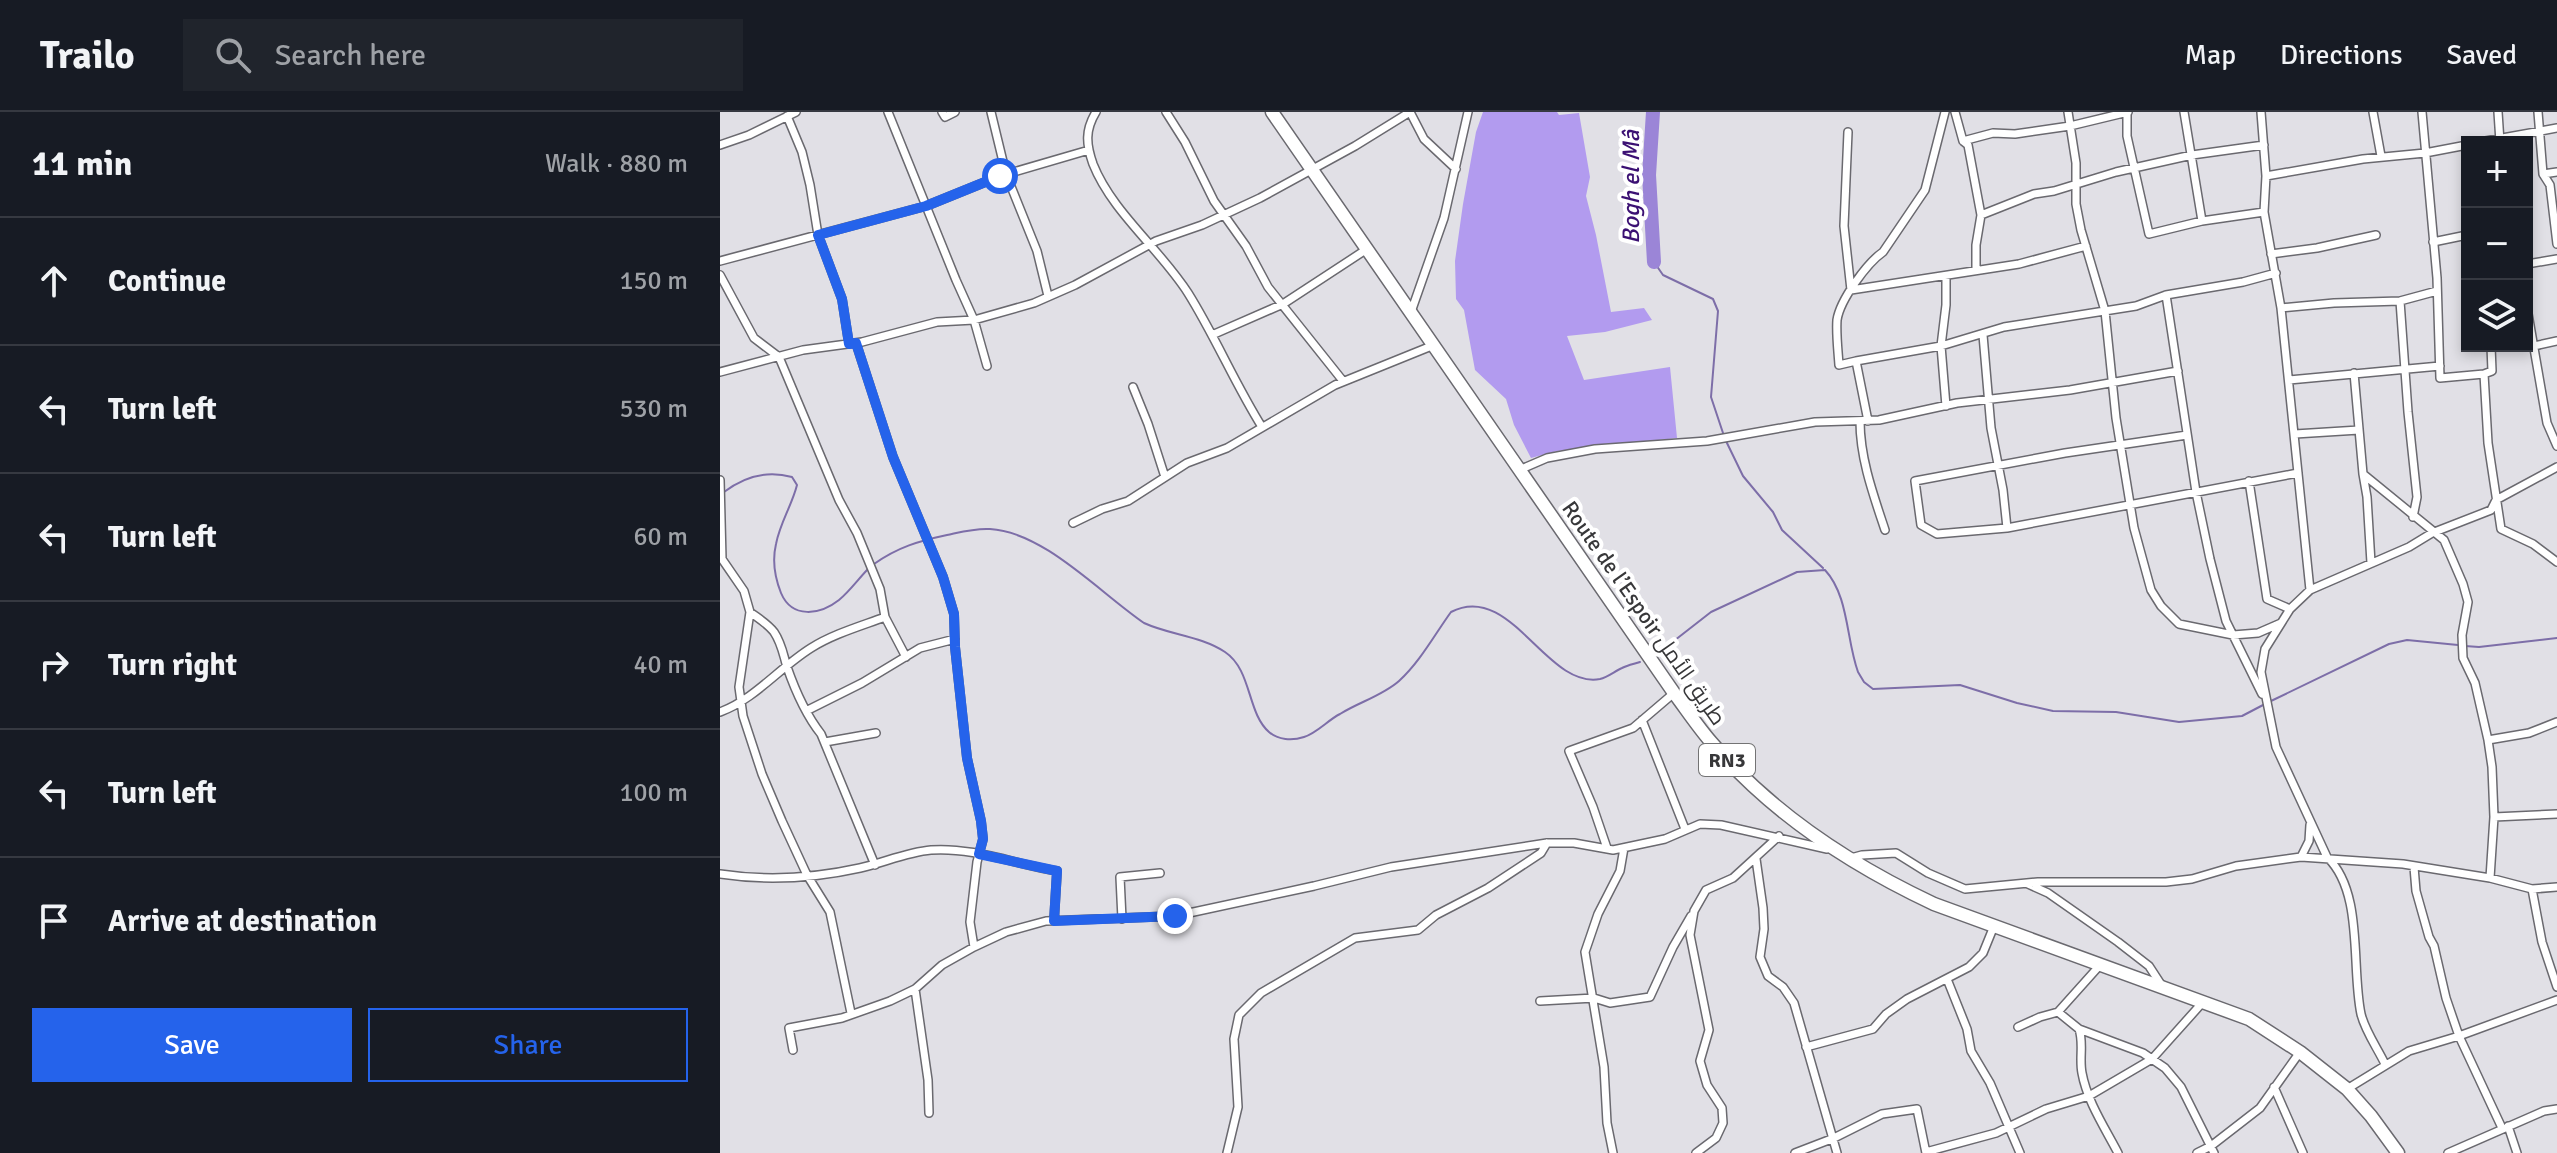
<!DOCTYPE html>
<meta charset="utf-8">
<style>
body{margin:0;font-family:Signika,Cairo,sans-serif;background:#20242c;color:#f1f3f6}
.controls{position:absolute;right:24px;top:24px;display:grid;overflow:hidden;border-radius:0px;box-shadow:0 4px 12px #0003}
.controls button{width:72px;height:72px;display:grid;place-items:center;padding:0;border:0;border-bottom:2px solid #363941;background:#171b24;color:#f1f3f6;font:40px sans-serif}
.stop{position:absolute;width:24px;height:24px;margin:-18px;border:6px solid #2563eb;border-radius:50%;background:#fff}
.stop.end{background:#2563eb;border-color:#fff;box-shadow:0 2px 8px #0008}
.list{margin:0;padding:0;list-style:none}
h2{display:flex;justify-content:space-between;align-items:center;height:104px;margin:0;padding:0 32px;font-size:34px}
h2 small{font-size:26px;font-weight:400;color:#9ea1a6}
.list li{display:grid;grid-template-columns:52px 1fr auto;gap:24px;align-items:center;box-sizing:border-box;height:128px;padding:0 32px;border-top:2px solid #363941}
.list b{display:block;font-size:30px;white-space:nowrap}
.list em{font-size:26px;font-style:normal;color:#9ea1a6}
.actions{display:flex;gap:16px;padding:24px 32px}
.actions a{flex:1;padding:18px 0;border:2px solid #2563eb;border-radius:0px;text-align:center;font-size:28px;color:#2563eb}
.actions .main{background:#2563eb;color:#fff}
.icon{flex:none;width:44px;height:44px;fill:none;stroke:currentColor;stroke-width:2;stroke-linecap:round;stroke-linejoin:round}
.map{position:relative;flex:none;width:1837px;height:1041px;overflow:hidden}
header{display:flex;align-items:center;gap:48px;box-sizing:border-box;height:112px;padding:0 40px;background:#171b24;border-bottom:2px solid #363941}
header strong{font-size:38px}
nav{display:flex;gap:44px;margin-inline-start:auto;font-size:28px}
.search{width:560px;height:72px;background:#20242c;display:flex;align-items:center;gap:20px;box-sizing:border-box;padding:0 28px;border-radius:0px;color:#9ea1a6;font-size:30px}
main{display:flex}
aside{flex:1;background:#171b24}
.map>svg:first-child{display:block}
</style>
<header>
<strong>Trailo</strong>
<div class="search"><svg class="icon" aria-label="search" viewBox="0 0 24 24"><circle cx="10" cy="10" r="6"/><path d="M15 15l6 6"/></svg>Search here</div>
<nav><a>Map</a><a>Directions</a><a>Saved</a></nav>
</header>
<main>
<aside>
<h2>11 min<small>Walk · 880 m</small></h2>
<ul class="list">
<li><svg class="icon" aria-label="ahead" viewBox="0 0 24 24"><path d="M12 20V5M6 11l6-6 6 6"/></svg><div><b>Continue</b></div><em>150 m</em></li>
<li><svg class="icon" aria-label="left" viewBox="0 0 24 24"><path d="M17 20v-9H6M10 6l-5 5 5 5"/></svg><div><b>Turn left</b></div><em>530 m</em></li>
<li><svg class="icon" aria-label="left" viewBox="0 0 24 24"><path d="M17 20v-9H6M10 6l-5 5 5 5"/></svg><div><b>Turn left</b></div><em>60 m</em></li>
<li><svg class="icon" aria-label="right" viewBox="0 0 24 24"><path d="M7 20v-9h11M14 6l5 5-5 5"/></svg><div><b>Turn right</b></div><em>40 m</em></li>
<li><svg class="icon" aria-label="left" viewBox="0 0 24 24"><path d="M17 20v-9H6M10 6l-5 5 5 5"/></svg><div><b>Turn left</b></div><em>100 m</em></li>
<li><svg class="icon" aria-label="arrive" viewBox="0 0 24 24"><path d="M6 21V4h12l-3 4 3 4H6"/></svg><div><b>Arrive at destination</b></div></li>
</ul>
<div class="actions"><a class="main">Save</a><a>Share</a></div>
</aside>
<div class="map">
<svg width="1837" height="1041" viewBox="0 0 1837 1041">
<rect width="100%" height="100%" fill="#e1e0e6"/>
<path fill="#b29bef" d="M 763,0 L 837,0 L 839,3 L 859,1 L 870,65 L 866,84 L 876,123 L 891,200 L 924,196 L 932,208 L 885,220 L 847,224 L 864,268 L 950,255 L 957,326 L 837,339 L 811,346 L 794,313 L 786,287 L 755,258 L 744,198 L 736,187 L 735,149 L 743,92 L 756,20 Z"/>
<g fill="none" stroke-linecap="round" stroke-linejoin="round">
<path stroke="#7d6ea8" stroke-width="2" d="M 934,150 L 943,163 L 993,187 L 998,199 L 991,285 L 1004,324
M 1006,329 L 1023,364 L 1053,400 L 1062,418 L 1103,456
M 4,380 C 25,364 47,358 72,365 L 77,373 C 72,393 60,411 56,432 C 52,449 55,466 61,481 C 72,507 100,503 119,488 C 130,479 139,466 149,456
M 154,452 C 178,435 199,429 227,423 C 241,420 255,416 270,417 C 324,420 380,481 424,511 C 450,523 481,524 505,540 C 532,558 527,601 549,620 C 558,628 572,629 584,625 C 597,621 608,608 620,602 C 639,590 662,584 679,569 C 700,550 715,522 731,500 C 791,469 826,577 880,567 C 888,565 895,559 902,556 C 908,553 914,552 920,550
M 1745,534 L 1759,535 L 1837,526
M 941,539 L 991,500 L 1077,460 L 1105,458 C 1129,484 1126,527 1138,560 L 1144,570 L 1153,577 L 1240,573 L 1297,591 L 1333,599 L 1396,600 L 1459,610 L 1522,604 L 1545,592
M 1551,589 L 1669,532 L 1687,528 L 1738,533"/>
<path stroke="#9b85d7" stroke-width="14" d="M 933,0 L 929,63 L 934,150"/>
<defs>
<path id="street" d="M 168,0 L 236,168 L 254,208 L 267,254
M 222,0 L 225,5 L 235,0
M 271,0 L 286,62 L 317,139 L 328,184
M 376,0 C 365,18 366,32 373,52 C 392,100 440,137 468,181 C 495,224 515,272 542,315
M 446,0 L 465,30 L 494,89 L 526,134 L 548,175 L 623,269
M 690,0 L 704,27 L 736,57
M 1235,0 L 1243,29 L 1248,33 L 1261,103 L 1256,133 L 1256,158
M 1348,0 L 1356,51 L 1356,92 L 1361,118 L 1385,199 L 1396,306 L 1414,416 L 1431,478 L 1441,494 L 1459,512 L 1513,523 L 1538,521 L 1561,511
M 1407,0 L 1407,24 L 1429,122 L 1482,109 L 1544,100
M 1464,0 L 1482,109
M 1541,0 L 1546,64 L 1544,100 L 1561,196 L 1590,478
M 1653,0 L 1661,44
M 1702,0 L 1717,166 L 1720,266 L 1764,262 L 1772,259 L 1771,234
M 1778,0 L 1780,30
M 1818,0 L 1823,62 L 1830,73 L 1837,132
M 67,4 L 82,40 L 90,73 L 98,123 L 122,187 L 129,232
M 1128,20 L 1124,114 L 1131,178 L 1299,152 L 1366,134
M 1243,29 L 1273,21 L 1295,22 L 1350,14 L 1408,0
M 1760,30 L 1837,16
M 0,33 L 29,23 L 76,0
M 1823,62 L 1837,60
M 1546,64 L 1643,47 L 1705,41 L 1747,33
M 1261,103 L 1314,82 L 1334,79 L 1396,60 L 1472,43 L 1544,33
M 1713,130 L 1747,123
M 1551,142 L 1597,136 L 1656,123
M 0,149 L 206,94 L 280,64 L 369,38
M 1807,152 L 1837,147
M 0,163 L 34,226 L 59,245 L 119,388 L 137,421 L 160,477 L 165,505 L 186,545
M 1446,183 L 1476,380 L 1490,447 L 1506,509 L 1542,582
M 1680,189 L 1688,300 L 1697,385 L 1693,405
M 1561,196 L 1614,191 L 1680,189 L 1717,179
M 1807,196 L 1827,311 L 1837,334
M 691,200 L 724,106 L 748,0
M 492,223 L 563,192 L 647,137
M 1263,223 L 1271,316 L 1283,378 L 1287,416
M 136,231 L 173,345 L 223,465 L 234,502 L 235,535 L 247,646 L 261,709 L 263,727 L 257,750 L 250,810 L 254,835
M 1814,234 L 1837,229
M 1136,249 L 1221,234 L 1284,215 L 1416,194 L 1446,183 L 1523,170 L 1556,161
M 0,260 L 83,238 L 142,230 L 217,210 L 254,208 L 314,191 L 355,173 L 436,129 L 482,113 L 540,86 L 635,34 L 690,0
M 1634,261 L 1643,362 L 1724,428 L 1743,472 L 1748,490 L 1742,523 L 1743,546 L 1755,571 L 1768,628 L 1772,655 L 1774,705 L 1770,766
M 1764,262 L 1768,331 L 1781,417 L 1813,432 L 1837,450
M 1569,268 L 1720,254
M 413,275 L 428,312 L 445,365
M 1226,294 L 1221,234 L 1226,193 L 1226,165
M 1140,309 C 1140,346 1153,382 1165,418
M 1148,309 L 1136,249 L 1119,253 C 1118,238 1116,222 1117,208 C 1120,188 1147,151 1163,140 L 1205,78 L 1225,0
M 1575,322 L 1639,318
M 1467,323 L 1345,341 L 1195,369 L 1201,413 L 1217,422 L 1287,416 L 1578,361
M 799,358 L 827,346 L 875,337 L 987,329 L 1095,310 L 1159,308 L 1237,291 L 1350,278 L 1458,259
M 1643,362 L 1647,385 L 1651,451
M 0,368 L 2,447 L 24,479 L 30,500 L 19,575 L 23,604 L 42,662 L 62,709 L 87,763 L 110,800 L 131,901
M 1529,369 L 1547,487 L 1570,497
M 353,411 L 382,397 L 408,389 L 467,351 L 507,336 L 615,273 L 714,233
M 30,500 C 38,506 48,512 54,520 C 62,532 63,542 67,555 C 75,578 86,603 101,622 L 155,753
M 86,599 L 142,571 L 200,536 L 235,527
M 0,600 C 35,587 59,556 91,536 C 113,522 141,514 165,505
M 922,608 L 965,717
M 1768,628 L 1809,621 L 1837,610
M 105,630 L 156,621
M 1774,705 L 1837,702
M 887,736 L 873,695 L 849,639 L 913,616 L 954,581
M 1581,745 L 1589,729 L 1590,713
M 1131,746 L 1142,743 L 1176,741 L 1208,761 L 1245,777 L 1318,770 L 1446,770 L 1472,767 L 1516,754 L 1581,745 L 1683,752 L 1770,766 L 1812,777 L 1837,775
M 1036,747 L 1043,796 L 1044,817 L 1040,845 L 1048,864 L 1063,875 L 1074,891 L 1117,1041
M 1694,755 L 1696,779 L 1709,825 L 1714,834 L 1726,886 L 1739,924 L 1782,1016
M 0,762 C 46,769 95,766 140,756 C 163,751 187,740 211,738 C 253,735 295,752 337,759 L 334,809
M 1308,772 L 1328,781 L 1398,830 L 1429,854 L 1442,874
M 1812,777 L 1822,830 L 1837,875
M 402,807 L 400,765 L 440,761
M 1227,867 L 1247,917 L 1251,939 L 1270,971 L 1300,1041
M 195,877 L 208,968 L 209,1001
M 820,889 L 874,886 L 890,891 L 930,885 L 953,835 L 971,804
M 1338,900 L 1359,917 L 1423,941 L 1445,956 L 1461,975 L 1494,1041
M 1298,915 L 1320,905 L 1338,900 L 1381,852
M 1359,917 C 1364,931 1359,946 1362,961 C 1367,989 1385,1016 1398,1041
M 1086,935 L 1153,917 L 1166,902 L 1187,887 L 1249,855 L 1263,841 L 1274,814
M 73,938 L 69,916 L 122,906 L 170,889 L 195,877 L 222,853 L 254,835 L 286,820 L 326,809 L 455,804 L 594,774 L 671,755 L 827,731 L 854,731 L 893,738 L 945,727 L 980,712 L 1001,713 L 1107,737
M 1665,952 C 1658,937 1645,919 1641,902 C 1631,855 1644,780 1607,745 L 1556,635 L 1541,560 L 1545,537 L 1570,497 L 1590,478 L 1689,435 L 1712,421 L 1771,398 L 1776,388 L 1837,355
M 1554,975 L 1583,1041
M 1627,977 L 1689,939 L 1739,924 L 1837,888
M 1788,1014 L 1797,1041
M 1206,1040 L 1276,1021 L 1326,997 L 1369,984 L 1432,947 L 1483,890
M 507,1041 L 518,995 L 514,927 L 519,903 L 541,881 L 635,826 L 698,818 L 716,803 L 768,776 L 821,741 L 827,731
M 893,1041 L 887,1011 L 884,955 L 865,840 L 878,802 L 900,759 L 904,736
M 976,1041 L 996,1026 L 1003,1011 L 1002,996 L 987,973 L 980,949 L 989,918 L 970,823 L 974,799 L 986,778 L 1013,766 L 1059,724
M 1075,1041 L 1114,1026 L 1162,1002 L 1197,997 L 1206,1041
M 1477,1041 L 1491,1034 L 1540,996 L 1580,940
M 1728,1041 L 1824,999 L 1837,997"/>
<path id="highway" d="M 552,0 L 954,581 C 966,597 978,615 991,630 C 1051,701 1131,753 1214,792 L 1529,907 L 1580,940 L 1627,977 L 1651,1004 L 1678,1041"/>
</defs>
<use href="#street" stroke="#6a696f" stroke-width="10"/>
<use href="#highway" stroke="#6a696f" stroke-width="15"/>
<use href="#street" stroke="#fff" stroke-width="7"/>
<use href="#highway" stroke="#fff" stroke-width="12"/>
</g>
<g fill="none" stroke-linecap="round" stroke-linejoin="round">
<path stroke="#2563eb" stroke-width="10" d="M 280,64 L 206,94 L 98,123 L 122,187 L 129,232 L 136,231 L 173,345 L 223,465 L 234,502 L 235,535 L 247,646 L 261,709 L 263,727 L 259,742 L 337,759 L 334,809 L 455,804"/>
</g>
<g text-anchor="middle" dominant-baseline="central" stroke-width="8" stroke-linejoin="round" paint-order="stroke">
<rect fill="#fff" stroke="#737374" stroke-width="2" x="979" y="632" width="56" height="32" rx="6"/>
<g font-size="20" font-weight="bold" fill="#373739">
<text x="1007" y="648">RN3</text>
</g>
<g font-size="22" fill="#373739" stroke="#fff">
<text transform="translate(924 501) rotate(55)">Route de l’Espoir طريق الأمل</text>
</g>
<g font-size="24" font-style="italic" fill="#3b1073" stroke="#fff">
<text transform="translate(911 75) rotate(-90)">Bogh el Mâ</text>
</g>
</g>
</svg>
<div class="controls">
<button>+</button>
<button>−</button>
<button><svg class="icon" aria-label="layers" viewBox="0 0 24 24"><path d="M12 4l9 5-9 5-9-5zM3 14l9 5 9-5"/></svg></button>
</div>
<div class="stop" style="left:280px;top:64px"></div>
<div class="stop end" style="left:455px;top:804px"></div>
</div>
</main>
